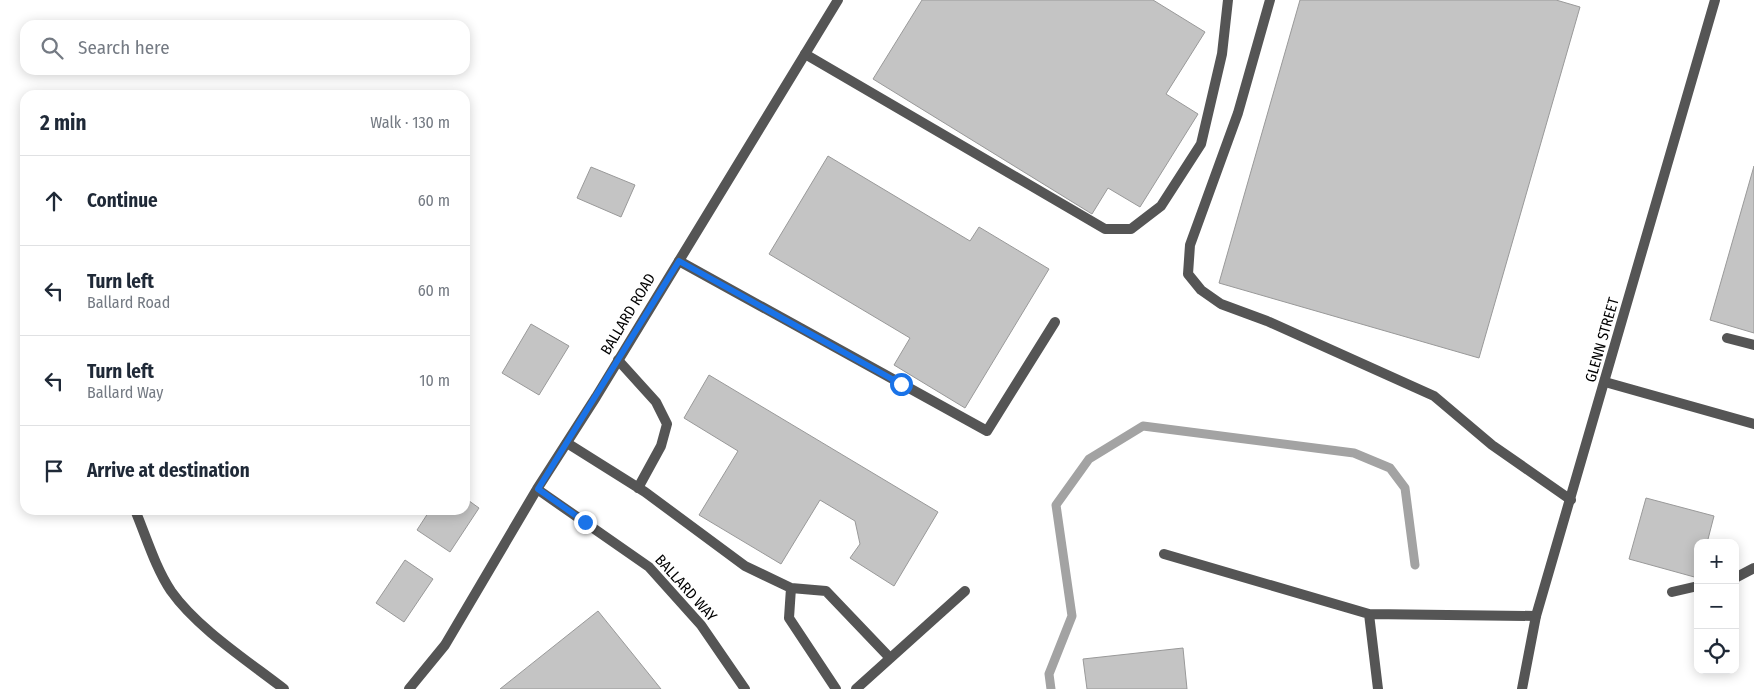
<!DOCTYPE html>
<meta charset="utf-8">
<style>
body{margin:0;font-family:"Fira Sans Condensed",sans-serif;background:#f6f6f7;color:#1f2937}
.controls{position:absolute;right:15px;bottom:15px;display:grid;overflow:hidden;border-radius:10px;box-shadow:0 2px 12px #0003}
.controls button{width:45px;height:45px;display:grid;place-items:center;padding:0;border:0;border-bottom:1px solid #e0e1e3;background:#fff;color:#1f2937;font:25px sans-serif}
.stop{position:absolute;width:15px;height:15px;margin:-11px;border:4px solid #1a73e8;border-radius:50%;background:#fff}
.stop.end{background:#1a73e8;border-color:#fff;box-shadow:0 1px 5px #0008}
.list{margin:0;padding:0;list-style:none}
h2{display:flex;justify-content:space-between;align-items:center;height:65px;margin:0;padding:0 20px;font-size:21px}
h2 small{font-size:16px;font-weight:400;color:#747a83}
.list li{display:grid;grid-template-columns:32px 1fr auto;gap:15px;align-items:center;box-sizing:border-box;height:90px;padding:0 20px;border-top:1px solid #e0e1e3}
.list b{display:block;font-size:19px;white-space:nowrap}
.list p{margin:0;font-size:16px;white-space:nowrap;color:#747a83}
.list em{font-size:16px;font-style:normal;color:#747a83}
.icon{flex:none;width:28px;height:28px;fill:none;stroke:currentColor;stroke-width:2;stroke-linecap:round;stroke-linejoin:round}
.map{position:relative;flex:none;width:1754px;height:689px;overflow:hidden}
.search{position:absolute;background:#fff;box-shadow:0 2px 12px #0003;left:20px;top:20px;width:450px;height:55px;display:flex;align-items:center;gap:12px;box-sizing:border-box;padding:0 18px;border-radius:15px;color:#747a83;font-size:19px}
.panel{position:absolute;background:#fff;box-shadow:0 2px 12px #0003;left:20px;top:90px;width:450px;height:425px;border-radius:15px}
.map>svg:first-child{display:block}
</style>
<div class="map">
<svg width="1754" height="689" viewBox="0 0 1754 689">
<rect width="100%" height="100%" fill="#fff"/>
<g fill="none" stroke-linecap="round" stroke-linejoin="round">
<path stroke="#a3a3a3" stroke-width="9" d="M 1051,689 L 1049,674 L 1072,616 L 1056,505 L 1089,459 L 1143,426 L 1354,453 L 1390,468 L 1405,488 L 1415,565"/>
</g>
<path fill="#c4c4c4" stroke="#999" d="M 922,0 L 1153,0 L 1205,32 L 1166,94 L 1198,114 L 1140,207 L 1108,188 L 1092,214 L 873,79 Z
M 1300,0 L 1556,0 L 1580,7 L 1479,358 L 1219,283 Z
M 828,156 L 970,241 L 979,227 L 1049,269 L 965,408 L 894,365 L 910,338 L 769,254 Z
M 1754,166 L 1754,333 L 1710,320 Z
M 591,167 L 635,185 L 621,217 L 577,198 Z
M 531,324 L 569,346 L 539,395 L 502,373 Z
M 709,375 L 938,512 L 894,586 L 850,558 L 860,544 L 855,521 L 820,500 L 781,564 L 699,515 L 738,451 L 684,418 Z
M 465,498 L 479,508 L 450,552 L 417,530 L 430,510 L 465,510 Z
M 1646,498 L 1714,516 L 1707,543 L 1698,543 L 1698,578 L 1629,559 Z
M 405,560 L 433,579 L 404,622 L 376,603 Z
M 598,611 L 661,689 L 500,689 Z
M 1183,648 L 1187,689 L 1087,689 L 1083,659 Z"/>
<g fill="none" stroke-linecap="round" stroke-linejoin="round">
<path stroke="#555" stroke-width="10" d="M 1270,0 L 1238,113 L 1190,245 L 1188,274 L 1201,290 L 1221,304 L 1267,321 L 1434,396 L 1492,445 L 1571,500
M 805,54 L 1105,229 L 1131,229 L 1161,206 L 1201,144 L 1222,54 L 1228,0
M 679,261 L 987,431 L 1055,322
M 1727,338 L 1754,345
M 618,360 L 656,402 L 667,424 L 661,446 L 638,488
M 1605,382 L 1754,424
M 567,443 L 645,492 L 745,566 L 791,588
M 135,510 C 146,536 155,567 171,591 C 197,628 248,661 284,689
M 1164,554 L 1369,614
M 1735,578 L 1754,568
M 1672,592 L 1698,586
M 836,689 L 789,618 L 791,588 L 826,591 L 890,658
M 856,689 L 965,591
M 1378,689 L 1369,614 L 1536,616"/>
<path stroke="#555" stroke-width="10" d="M 537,489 L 649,567 L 701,625 L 745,689
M 409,689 L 445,645 L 537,489 L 596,397 L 838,0
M 1522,689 L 1536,616 L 1715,0"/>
</g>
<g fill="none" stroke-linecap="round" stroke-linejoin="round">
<path stroke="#1a73e8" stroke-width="6" d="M 585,522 L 538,489 L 679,261 L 901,384"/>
</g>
<g text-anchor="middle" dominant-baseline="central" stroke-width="4.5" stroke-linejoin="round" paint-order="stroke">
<g font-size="15" fill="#000" stroke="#fff">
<text transform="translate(628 314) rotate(-59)">BALLARD ROAD</text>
<text transform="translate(1602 340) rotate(-74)">GLENN STREET</text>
<text transform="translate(686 588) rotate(48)">BALLARD WAY</text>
</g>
</g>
</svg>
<div class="controls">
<button>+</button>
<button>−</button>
<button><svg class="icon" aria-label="locate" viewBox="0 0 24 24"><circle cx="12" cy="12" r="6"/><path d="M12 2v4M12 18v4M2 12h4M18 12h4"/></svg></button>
</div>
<div class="stop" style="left:901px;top:384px"></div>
<div class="stop end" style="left:585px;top:522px"></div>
<div class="search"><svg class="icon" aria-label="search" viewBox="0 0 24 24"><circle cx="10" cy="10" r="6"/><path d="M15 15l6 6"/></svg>Search here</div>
<section class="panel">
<h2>2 min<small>Walk · 130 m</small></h2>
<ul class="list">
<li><svg class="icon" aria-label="ahead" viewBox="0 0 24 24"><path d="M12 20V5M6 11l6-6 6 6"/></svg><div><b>Continue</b></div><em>60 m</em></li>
<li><svg class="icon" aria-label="left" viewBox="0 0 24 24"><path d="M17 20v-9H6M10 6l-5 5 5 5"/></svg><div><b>Turn left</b><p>Ballard Road</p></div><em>60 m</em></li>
<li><svg class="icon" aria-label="left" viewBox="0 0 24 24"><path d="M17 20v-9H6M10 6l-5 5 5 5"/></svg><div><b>Turn left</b><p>Ballard Way</p></div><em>10 m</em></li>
<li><svg class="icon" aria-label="arrive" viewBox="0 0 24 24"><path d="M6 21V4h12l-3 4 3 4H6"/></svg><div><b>Arrive at destination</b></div></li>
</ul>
</section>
</div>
